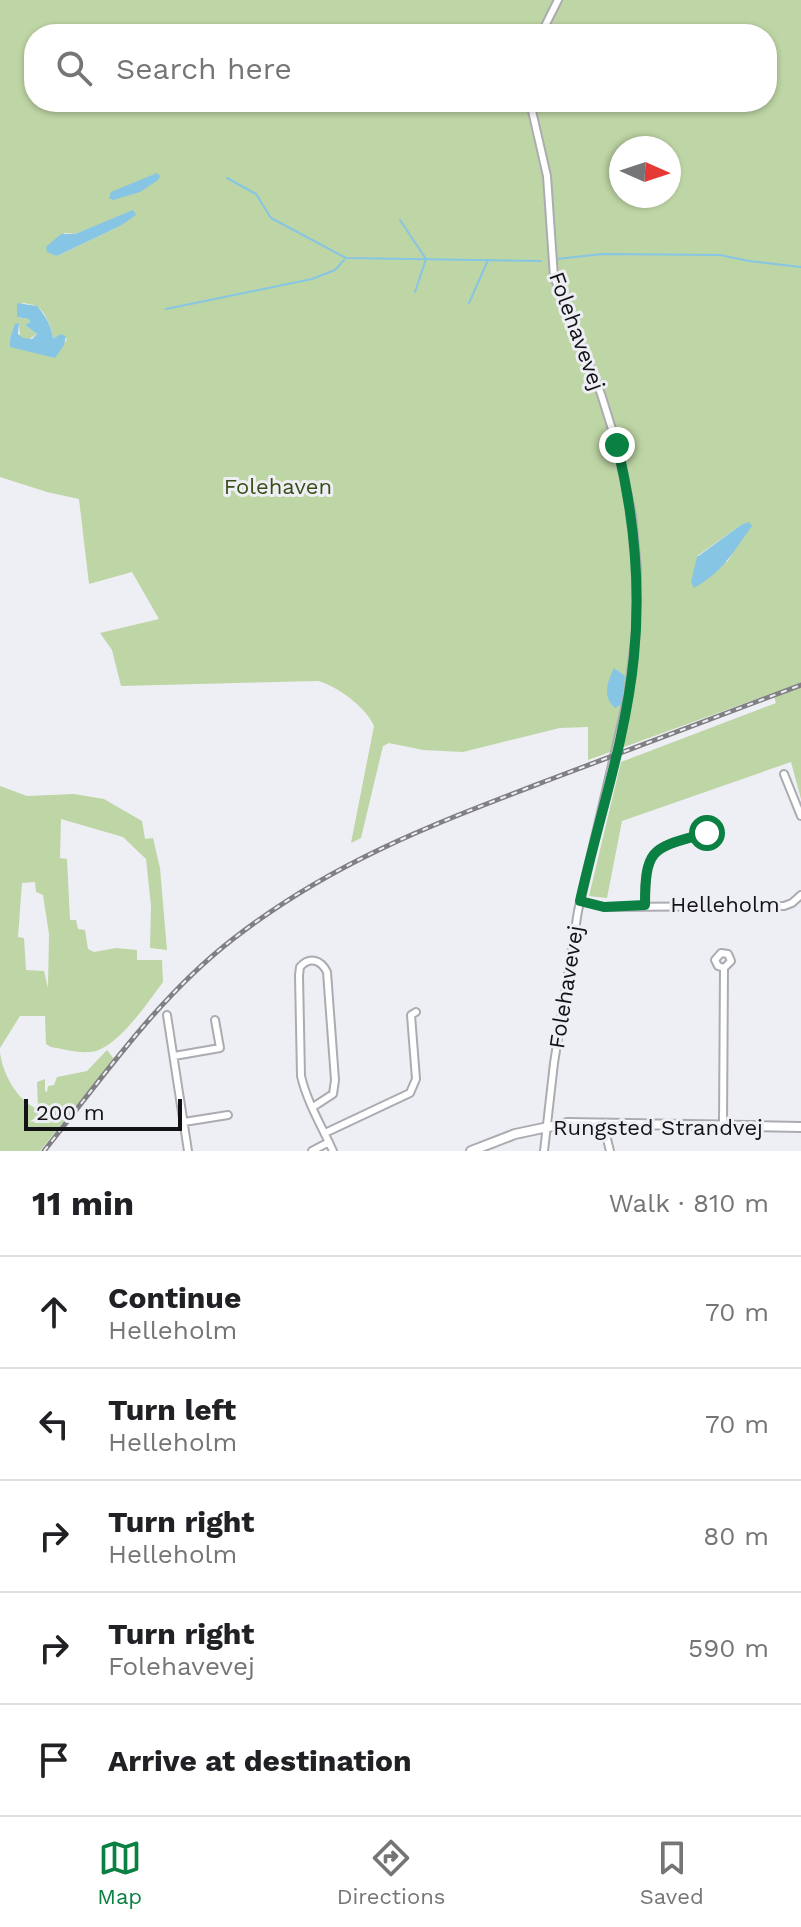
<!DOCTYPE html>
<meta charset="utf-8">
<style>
body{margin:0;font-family:"Work Sans",sans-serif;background:#f2f2f2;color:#202124}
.compass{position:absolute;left:609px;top:136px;width:72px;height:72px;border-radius:50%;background:#fff;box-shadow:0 2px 6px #0004;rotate:93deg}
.scale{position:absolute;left:24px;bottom:20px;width:158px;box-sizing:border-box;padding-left:8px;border:4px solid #131315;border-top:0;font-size:22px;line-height:28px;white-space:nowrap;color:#131315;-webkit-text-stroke:6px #eeeff4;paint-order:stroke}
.stop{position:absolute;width:24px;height:24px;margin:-18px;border:6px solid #0b8043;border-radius:50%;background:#fff}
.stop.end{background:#0b8043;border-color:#fff;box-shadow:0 2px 8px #0008}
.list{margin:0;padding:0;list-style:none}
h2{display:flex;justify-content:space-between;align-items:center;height:104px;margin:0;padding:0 32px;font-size:34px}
h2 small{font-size:26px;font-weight:400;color:#757577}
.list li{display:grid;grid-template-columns:52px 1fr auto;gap:24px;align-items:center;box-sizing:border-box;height:112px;padding:0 32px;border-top:2px solid #e0e0e0}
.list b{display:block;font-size:30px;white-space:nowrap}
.list p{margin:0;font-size:26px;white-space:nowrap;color:#757577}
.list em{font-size:26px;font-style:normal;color:#757577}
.icon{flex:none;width:44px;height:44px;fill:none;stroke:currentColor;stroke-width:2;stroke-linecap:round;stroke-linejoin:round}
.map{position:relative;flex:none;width:801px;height:1151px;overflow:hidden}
.search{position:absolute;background:#fff;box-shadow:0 2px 6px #0004;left:24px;right:24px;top:24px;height:88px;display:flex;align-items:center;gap:20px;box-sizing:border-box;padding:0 28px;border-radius:32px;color:#757577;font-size:30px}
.sheet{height:664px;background:#fff}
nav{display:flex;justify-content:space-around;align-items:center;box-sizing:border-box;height:112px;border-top:2px solid #e0e0e0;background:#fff;font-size:22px;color:#757577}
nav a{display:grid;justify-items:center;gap:4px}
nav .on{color:#0b8043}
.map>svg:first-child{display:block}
</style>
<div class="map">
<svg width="801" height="1151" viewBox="0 0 801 1151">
<rect width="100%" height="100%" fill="#eeeff4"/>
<path fill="#bed5a5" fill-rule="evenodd" d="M 0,0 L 801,0 L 801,799 L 791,762 L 622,821 L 607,898 L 589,896 L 621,762 L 776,703 L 773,693 L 588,760 L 588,727 L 560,728 L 463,752 L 423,750 L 389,743 L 383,746 L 361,838 L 351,843 L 374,726 C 366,707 337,686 318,681 L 121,686 L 112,650 L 100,633 L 159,619 L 132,572 L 89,584 L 79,499 L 47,492 L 0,477 ZM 34,34 L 767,34 L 767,102 L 34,102 ZM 621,148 L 669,148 L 669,196 L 621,196 ZM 133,211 L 120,226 L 57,256 L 47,247 L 65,233 L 75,234 ZM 23,303 C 27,304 32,304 36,306 C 46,311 53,331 53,339 L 60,334 L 67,339 L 54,358 L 10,338 L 13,330 L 19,324 L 20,337 L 28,340 L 37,334 L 25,325 L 30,322 L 29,319 L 17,317 L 18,308 ZM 741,525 L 737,546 L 727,562 L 697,556 Z
M 0,786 L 27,796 L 74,794 L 104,799 L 142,821 L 145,839 L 153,838 L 160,868 L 167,950 L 150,948 L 151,906 L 146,859 L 123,837 L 61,819 L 60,858 L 67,859 L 70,920 L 76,920 L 78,929 L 85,930 L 88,949 L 94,952 L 116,948 L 137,950 L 137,960 L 162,960 L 163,982 C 148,1002 115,1052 89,1052 C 77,1053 63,1049 51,1047 L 46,1044 L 45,1016 L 20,1016 L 0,1048 ZM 35,882 L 36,892 L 43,895 L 49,934 L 48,988 L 44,971 L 26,970 L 24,938 L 18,937 L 22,883 Z
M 107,1050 L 114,1059 L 40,1151 L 0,1151 L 0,1052 C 2,1073 18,1102 38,1109 L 37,1082 L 45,1079 L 45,1091 L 47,1092 L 48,1086 L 54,1085 L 57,1077 L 87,1071 Z"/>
<path fill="#87c5e4" d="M 157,173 L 160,176 L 158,180 L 140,192 L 113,200 L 109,198 L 111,192 Z
M 133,210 L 136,215 L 120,226 L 57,256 L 47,252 L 46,247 L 61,234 L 75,234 Z
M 17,303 L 37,306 C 46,316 52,327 53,339 L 60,334 L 66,336 L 64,345 L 55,358 L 10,347 L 10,338 L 15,324 L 19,323 L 18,334 L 23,338 L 32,339 L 37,334 L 25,325 L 30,322 L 29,319 L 17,317 Z
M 749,522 L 752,526 C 732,553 724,571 694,588 L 691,582 L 697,557 L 741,525 Z
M 614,668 L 625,676 L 622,704 L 615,708 C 602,696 607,683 614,668 Z"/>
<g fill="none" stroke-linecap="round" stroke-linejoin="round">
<path stroke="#87c5e4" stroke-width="2" d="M 227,178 L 256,194 L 271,218 L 346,258 L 541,261
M 400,220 L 426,259 L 415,292
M 557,259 L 602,254 L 720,255 L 749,261 L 801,267
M 469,303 L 488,260
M 166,309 L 312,279 L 335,270 L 344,260"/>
<defs>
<path id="minor" d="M 541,34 L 558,0
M 530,102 L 547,176 L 554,277 L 601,394 L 617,445 L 632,515 L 637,570 L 636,632 L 628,696 L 578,911 L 554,1063 L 544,1151
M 784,774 L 801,816
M 580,901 L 604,907 L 784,906 L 792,903 L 801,895
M 645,905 C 645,845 654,848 707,833
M 167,1015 L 188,1151
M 174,1056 L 220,1048 L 215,1020
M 313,1107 L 333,1094 L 335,1080 L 327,972 C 321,960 310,956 300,967 L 299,975 L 301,1076 C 307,1102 322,1127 333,1151
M 184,1122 L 228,1115
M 603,1123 L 610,1151
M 723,1125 L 724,968 L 718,966 L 715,960 L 721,953 L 728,954 L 731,961 L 724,968
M 325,1133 L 410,1093 L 416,1079 L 411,1015 L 416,1012
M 312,1151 L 329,1142"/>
<path id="major" d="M 471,1151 L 515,1134 L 567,1123 L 801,1127"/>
</defs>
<use href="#minor" stroke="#abacb1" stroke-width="10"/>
<use href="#major" stroke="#abacb1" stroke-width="12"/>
<use href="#minor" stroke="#fff" stroke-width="6"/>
<use href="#major" stroke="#fff" stroke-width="8"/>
<defs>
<path id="rail" d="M 44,1151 C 103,1077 158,997 233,939 C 332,862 431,825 546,781 C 631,749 716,717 801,685"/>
</defs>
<use href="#rail" stroke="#808084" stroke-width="5"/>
<use href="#rail" stroke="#eeeff4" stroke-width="2" stroke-dasharray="6" stroke-linecap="butt"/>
</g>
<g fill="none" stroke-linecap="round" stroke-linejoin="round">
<path stroke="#0b8043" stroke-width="10" d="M 617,445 C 634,515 641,584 634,656 C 626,739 598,820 580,901 L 604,907 L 645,905 C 645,845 654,848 707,833"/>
</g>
<g text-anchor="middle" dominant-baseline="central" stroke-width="6" stroke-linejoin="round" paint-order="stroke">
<g font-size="22" fill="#131315" stroke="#eeeff4">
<text transform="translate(577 331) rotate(70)">Folehavevej</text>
<text x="725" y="904">Helleholm</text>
<text transform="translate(566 987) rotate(-81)">Folehavevej</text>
<text x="658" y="1127">Rungsted Strandvej</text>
</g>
<g font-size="22" fill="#384e16" stroke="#eeeff4">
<text x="278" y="486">Folehaven</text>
</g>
</g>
</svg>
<svg class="compass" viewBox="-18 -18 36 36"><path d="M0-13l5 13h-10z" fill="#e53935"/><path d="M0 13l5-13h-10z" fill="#757577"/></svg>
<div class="scale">200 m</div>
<div class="stop" style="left:707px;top:833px"></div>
<div class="stop end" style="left:617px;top:445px"></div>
<div class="search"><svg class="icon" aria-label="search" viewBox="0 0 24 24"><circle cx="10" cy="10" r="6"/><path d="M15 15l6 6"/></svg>Search here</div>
</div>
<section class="sheet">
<h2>11 min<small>Walk · 810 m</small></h2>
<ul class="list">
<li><svg class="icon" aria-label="ahead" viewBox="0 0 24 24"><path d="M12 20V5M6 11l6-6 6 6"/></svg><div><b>Continue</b><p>Helleholm</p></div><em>70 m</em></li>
<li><svg class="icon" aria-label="left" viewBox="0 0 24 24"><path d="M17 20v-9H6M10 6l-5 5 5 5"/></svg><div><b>Turn left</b><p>Helleholm</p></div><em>70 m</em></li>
<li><svg class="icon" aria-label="right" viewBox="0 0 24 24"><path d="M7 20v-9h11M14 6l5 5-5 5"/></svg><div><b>Turn right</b><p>Helleholm</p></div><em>80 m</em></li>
<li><svg class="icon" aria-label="right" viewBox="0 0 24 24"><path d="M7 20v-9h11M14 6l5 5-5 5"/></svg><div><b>Turn right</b><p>Folehavevej</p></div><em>590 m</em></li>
<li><svg class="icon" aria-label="arrive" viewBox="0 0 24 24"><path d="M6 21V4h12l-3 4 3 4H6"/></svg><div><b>Arrive at destination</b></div></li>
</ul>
</section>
<nav>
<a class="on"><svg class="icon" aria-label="map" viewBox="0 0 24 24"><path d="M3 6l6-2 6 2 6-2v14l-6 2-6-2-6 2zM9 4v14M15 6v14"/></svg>Map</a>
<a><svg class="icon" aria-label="directions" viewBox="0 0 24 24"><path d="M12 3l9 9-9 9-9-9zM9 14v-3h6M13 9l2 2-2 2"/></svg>Directions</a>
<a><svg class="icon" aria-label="saved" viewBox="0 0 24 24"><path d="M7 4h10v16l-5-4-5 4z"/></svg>Saved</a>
</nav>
